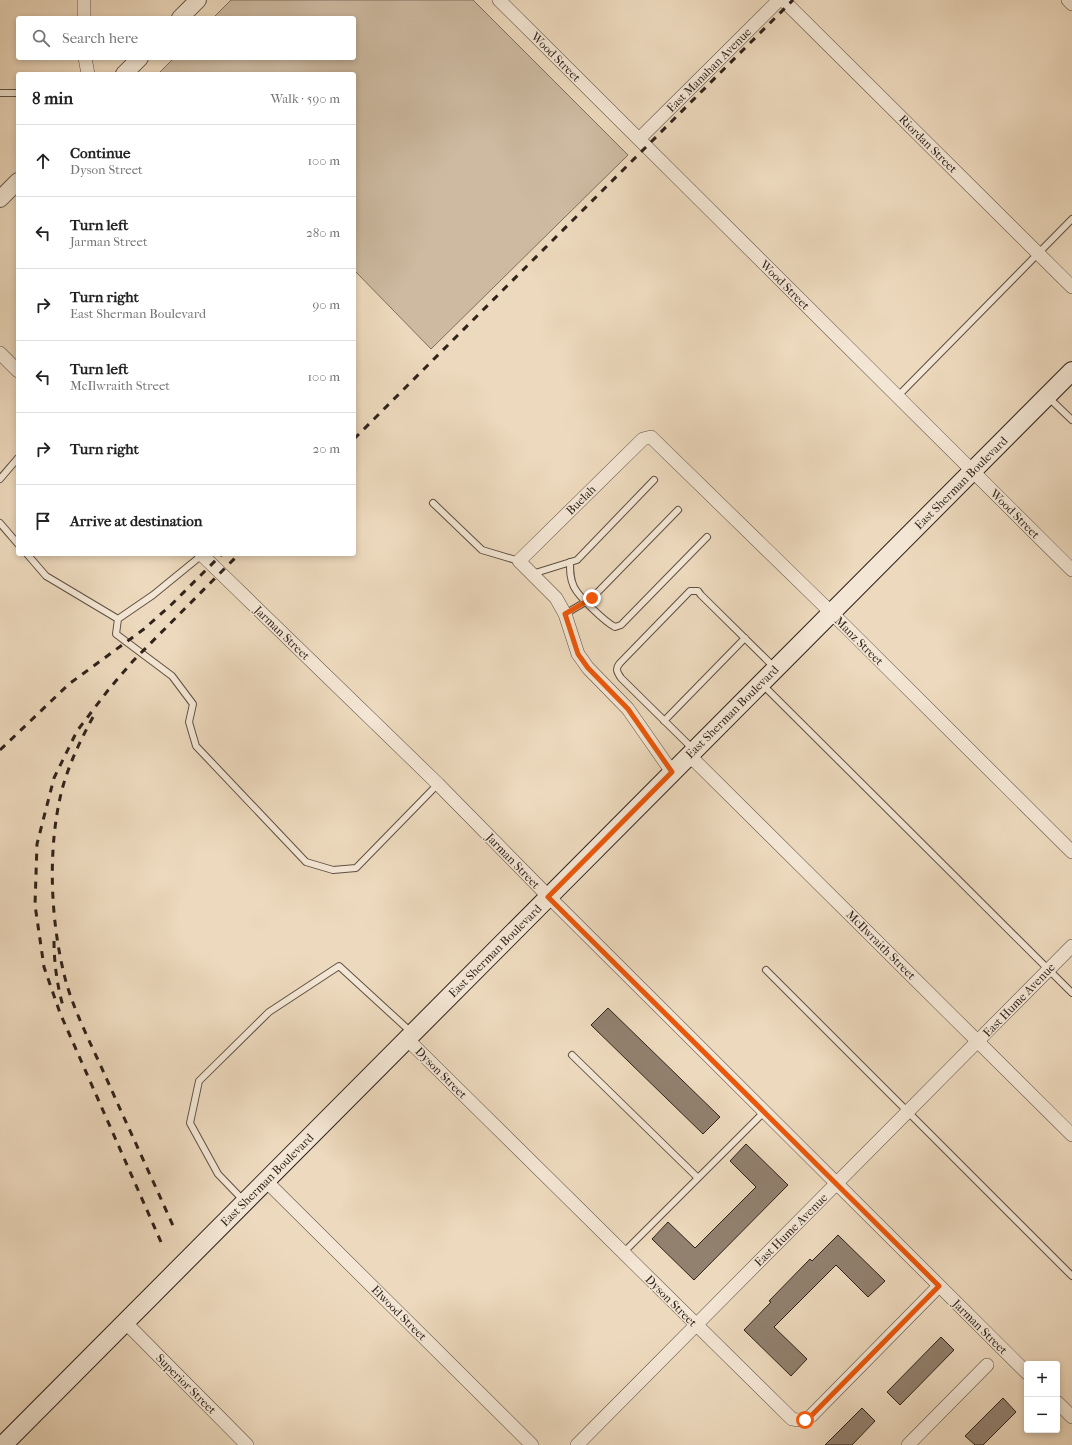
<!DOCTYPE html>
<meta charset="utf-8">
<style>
body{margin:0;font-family:"IM FELL French Canon",serif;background:#f2f2f2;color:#222}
.controls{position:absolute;right:12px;bottom:12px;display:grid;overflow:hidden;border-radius:4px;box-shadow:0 2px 6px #0003}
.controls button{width:36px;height:36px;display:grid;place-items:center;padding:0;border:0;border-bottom:1px solid #e0e0e0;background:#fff;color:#222;font:20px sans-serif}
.stop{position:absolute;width:12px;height:12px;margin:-9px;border:3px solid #ea580c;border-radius:50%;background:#fff}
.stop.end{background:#ea580c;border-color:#fff;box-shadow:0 1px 4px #0008}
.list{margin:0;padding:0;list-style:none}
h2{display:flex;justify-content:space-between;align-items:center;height:52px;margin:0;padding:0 16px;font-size:17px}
h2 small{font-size:13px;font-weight:400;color:#767676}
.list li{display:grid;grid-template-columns:26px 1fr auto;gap:12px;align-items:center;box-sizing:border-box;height:72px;padding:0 16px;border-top:1px solid #e0e0e0}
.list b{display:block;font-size:15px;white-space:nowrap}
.list p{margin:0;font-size:13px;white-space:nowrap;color:#767676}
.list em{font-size:13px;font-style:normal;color:#767676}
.icon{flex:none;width:22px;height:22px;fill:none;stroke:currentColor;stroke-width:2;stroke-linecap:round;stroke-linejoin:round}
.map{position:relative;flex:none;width:1072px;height:1445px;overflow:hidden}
.search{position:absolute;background:#fff;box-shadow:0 2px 6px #0003;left:16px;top:16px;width:340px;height:44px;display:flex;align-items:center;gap:10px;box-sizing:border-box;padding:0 14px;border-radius:4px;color:#767676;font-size:15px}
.panel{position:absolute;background:#fff;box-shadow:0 2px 6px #0003;left:16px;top:72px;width:340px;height:484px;border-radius:4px}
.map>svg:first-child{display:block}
</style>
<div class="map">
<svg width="1072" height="1445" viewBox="0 0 1072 1445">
<rect width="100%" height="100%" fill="#edd9bd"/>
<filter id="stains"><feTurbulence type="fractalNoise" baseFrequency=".005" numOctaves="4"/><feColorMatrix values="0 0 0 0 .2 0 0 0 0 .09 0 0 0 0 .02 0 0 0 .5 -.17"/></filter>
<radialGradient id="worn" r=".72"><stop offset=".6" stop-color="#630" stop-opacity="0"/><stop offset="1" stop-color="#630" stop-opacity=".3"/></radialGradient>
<path fill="#cdbaa1" stroke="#7e6e5e" d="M 231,0 L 473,0 L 628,155 L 431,349 L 354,270 L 354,74 L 158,74 L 174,58 L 354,58 L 354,18 L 213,18 Z"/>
<path fill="#92816f" stroke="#2f221a" d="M 608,1008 L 720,1117 L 703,1134 L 591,1025 Z
M 746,1144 L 788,1185 L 694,1280 L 652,1239 L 668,1222 L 695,1248 L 756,1187 L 730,1161 Z
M 838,1235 L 885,1281 L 868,1297 L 836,1265 L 774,1327 L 807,1359 L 791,1376 L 744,1330 L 771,1302 L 769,1301 L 810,1259 L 812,1261 Z
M 941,1337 L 954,1350 L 900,1405 L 887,1392 Z
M 1003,1398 L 1016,1412 L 983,1445 L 975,1445 L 965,1436 Z
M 862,1408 L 875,1421 L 852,1445 L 825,1445 Z"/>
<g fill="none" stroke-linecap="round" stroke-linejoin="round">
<defs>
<path id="service" d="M 0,93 L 18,93
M 897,397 L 1072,219
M 1048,397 L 1072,420
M 0,479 L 18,458
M 433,503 L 482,550 L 519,561
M 0,523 L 18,544
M 27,554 L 46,576 L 118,619
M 202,555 L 153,595 L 118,619 L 116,634 L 172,676 L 193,704 L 189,722 L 196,746 L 306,862 L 333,870 L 356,868 L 438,784
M 570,562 C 570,571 570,579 574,587 C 579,597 605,622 615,627 L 621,625 L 707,537
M 532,574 L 577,560 L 654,480
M 565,614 L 592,598 L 678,510
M 763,685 L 1072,993
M 664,721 L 745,638
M 693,749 L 621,678 C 617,672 615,669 620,663 L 690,591 L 698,591 L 701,595 L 774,667
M 766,970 L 1072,1276
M 572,1055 L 698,1178
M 244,1201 L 218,1174 L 190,1123 L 199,1081 L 269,1012 L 339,966 L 411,1032
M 623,1253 L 764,1112"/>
<path id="minor" d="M 84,0 L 84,18
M 499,0 L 1072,570
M 783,0 L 1072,287
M 1068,0 L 1072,4
M 85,58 L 88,74
M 639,139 L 779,0
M 0,353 L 18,371
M 201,554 L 438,784 L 549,897 L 1027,1373
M 689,755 L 1072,1135
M 672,772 L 628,709 L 588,668 L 578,654 L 565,614 L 556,598 L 519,561 L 643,439 L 651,437 L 847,628 L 1072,852
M 407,1039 L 792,1419 C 800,1421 805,1420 811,1416 L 939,1286
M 266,1181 L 532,1445
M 125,1322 L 247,1445
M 1057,1402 L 1072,1417
M 577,1445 L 1072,946
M 908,1445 L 987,1365"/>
<path id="tertiary" d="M 180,18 L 198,0
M 124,74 L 140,58
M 0,199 L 18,181"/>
<path id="secondary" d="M 3,1445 L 1072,371"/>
</defs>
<use href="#service" stroke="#5e5043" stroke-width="8"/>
<use href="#minor" stroke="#5e5043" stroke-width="14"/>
<use href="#tertiary" stroke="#5e5043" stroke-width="18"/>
<use href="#secondary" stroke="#2f221a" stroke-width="20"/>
<use href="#service" stroke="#f3e6d4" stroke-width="6"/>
<use href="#minor" stroke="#f3e6d4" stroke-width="13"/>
<use href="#tertiary" stroke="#f3e6d4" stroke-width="16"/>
<use href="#secondary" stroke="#f3e6d4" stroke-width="18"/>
<path stroke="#2f221a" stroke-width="3" stroke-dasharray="7 7" stroke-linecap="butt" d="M 354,439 L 793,0
M 93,717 C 81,739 70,762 63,786 C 47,845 50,919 65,978 C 73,1009 91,1044 104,1073 C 127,1125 151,1176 174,1228
M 0,750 L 69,684 L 144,629 L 172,604 L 222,554
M 54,941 C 54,962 57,985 63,1006
M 161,1242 L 60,1013 L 44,967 L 35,905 L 37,844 L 54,778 L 77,731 L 109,689 L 133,661 L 239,554"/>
</g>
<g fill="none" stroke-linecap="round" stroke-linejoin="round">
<path stroke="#ea580c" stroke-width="5" d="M 592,598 L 565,614 L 578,654 L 588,668 L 628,709 L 672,772 L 548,897 L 939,1286 L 811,1416 L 805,1420"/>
</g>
<g text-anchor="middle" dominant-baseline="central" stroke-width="3" stroke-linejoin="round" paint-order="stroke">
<g font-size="12" fill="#2f221a" stroke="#f3e6d4">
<text transform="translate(556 57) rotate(45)">Wood Street</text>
<text transform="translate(709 70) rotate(-45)">East Manahan Avenue</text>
<text transform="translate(928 144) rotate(45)">Riordan Street</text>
<text transform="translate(785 285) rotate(45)">Wood Street</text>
<text transform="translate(961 483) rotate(-45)">East Sherman Boulevard</text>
<text transform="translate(581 500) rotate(-45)">Buelah</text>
<text transform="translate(1015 514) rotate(45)">Wood Street</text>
<text transform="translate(282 633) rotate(44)">Jarman Street</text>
<text transform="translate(859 641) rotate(45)">Manz Street</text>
<text transform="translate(732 712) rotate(-45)">East Sherman Boulevard</text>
<text transform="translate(513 861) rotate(46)">Jarman Street</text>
<text transform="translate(881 945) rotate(45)">McIlwraith Street</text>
<text transform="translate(495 951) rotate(-45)">East Sherman Boulevard</text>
<text transform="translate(1019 1000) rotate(-46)">East Hume Avenue</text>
<text transform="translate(441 1073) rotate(45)">Dyson Street</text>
<text transform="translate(267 1180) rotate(-45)">East Sherman Boulevard</text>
<text transform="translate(791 1230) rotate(-45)">East Hume Avenue</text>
<text transform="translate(671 1301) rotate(45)">Dyson Street</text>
<text transform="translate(399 1313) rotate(45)">Elwood Street</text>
<text transform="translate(980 1327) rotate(45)">Jarman Street</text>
<text transform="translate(186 1384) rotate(45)">Superior Street</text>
</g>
</g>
<rect width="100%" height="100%" filter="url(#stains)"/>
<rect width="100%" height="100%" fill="url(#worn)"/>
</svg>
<div class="controls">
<button>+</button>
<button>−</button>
</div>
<div class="stop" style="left:805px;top:1420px"></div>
<div class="stop end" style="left:592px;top:598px"></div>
<div class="search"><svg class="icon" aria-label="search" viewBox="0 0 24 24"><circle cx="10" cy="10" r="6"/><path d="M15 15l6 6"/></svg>Search here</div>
<section class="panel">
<h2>8 min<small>Walk · 590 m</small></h2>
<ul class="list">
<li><svg class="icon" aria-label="ahead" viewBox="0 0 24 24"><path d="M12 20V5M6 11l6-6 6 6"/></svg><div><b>Continue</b><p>Dyson Street</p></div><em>100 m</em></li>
<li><svg class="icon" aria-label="left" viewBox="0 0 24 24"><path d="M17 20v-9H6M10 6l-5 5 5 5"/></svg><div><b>Turn left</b><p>Jarman Street</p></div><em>280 m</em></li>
<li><svg class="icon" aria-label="right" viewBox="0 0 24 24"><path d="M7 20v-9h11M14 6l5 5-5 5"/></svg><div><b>Turn right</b><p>East Sherman Boulevard</p></div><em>90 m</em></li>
<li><svg class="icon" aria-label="left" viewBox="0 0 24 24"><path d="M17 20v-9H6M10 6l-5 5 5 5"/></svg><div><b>Turn left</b><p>McIlwraith Street</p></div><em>100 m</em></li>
<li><svg class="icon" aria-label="right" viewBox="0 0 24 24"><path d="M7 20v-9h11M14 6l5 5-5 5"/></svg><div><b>Turn right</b></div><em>20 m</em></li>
<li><svg class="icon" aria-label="arrive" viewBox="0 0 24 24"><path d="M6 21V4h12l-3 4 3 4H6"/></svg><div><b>Arrive at destination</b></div></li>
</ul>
</section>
</div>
